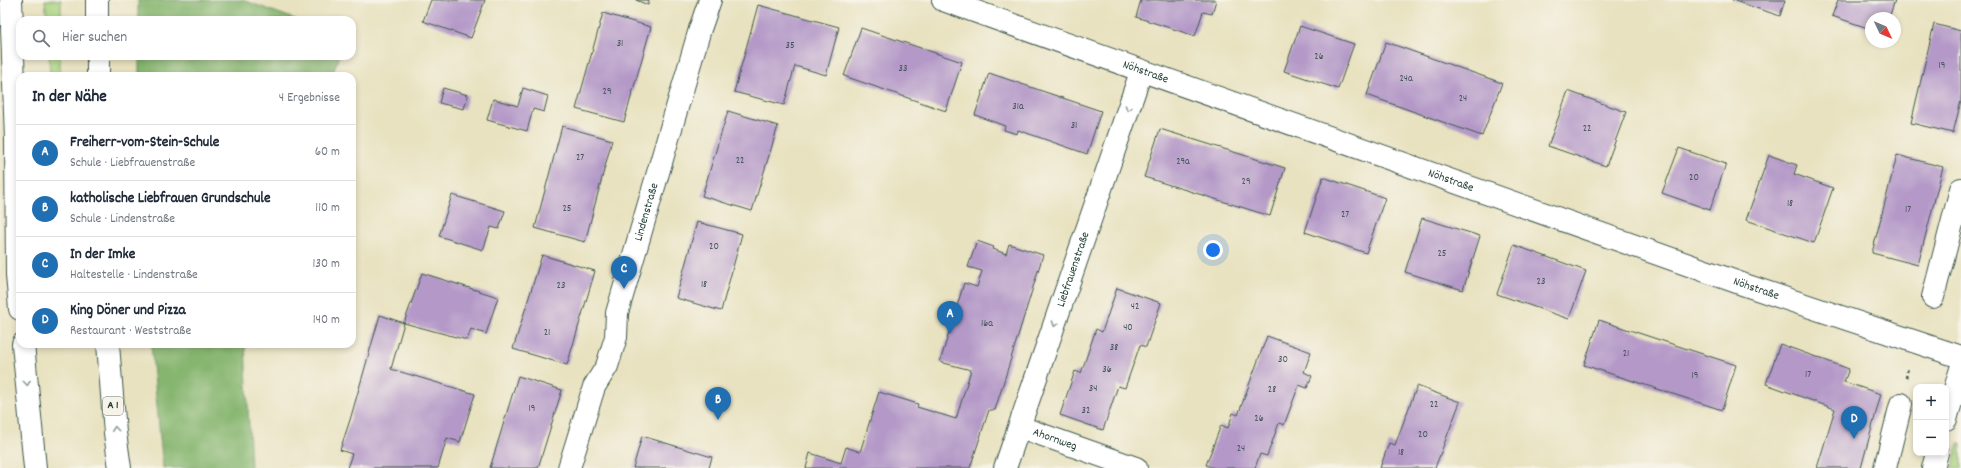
<!DOCTYPE html>
<html lang="de">
<meta charset="utf-8">
<style>
body{margin:0;font-family:Dekko,sans-serif;background:#f6f6f7;color:#1f2937}
.controls{position:absolute;right:12px;bottom:12px;display:grid;overflow:hidden;border-radius:8px;box-shadow:0 2px 6px #0003}
.controls button{width:36px;height:36px;display:grid;place-items:center;padding:0;border:0;border-bottom:1px solid #e0e1e3;background:#fff;color:#1f2937;font:20px sans-serif}
.compass{position:absolute;left:1865px;top:12px;width:36px;height:36px;border-radius:50%;background:#fff;box-shadow:0 2px 6px #0003;rotate:134deg}
.you{position:absolute;left:1213px;top:250px;width:14px;height:14px;margin:-10px;border:3px solid #fff;border-radius:50%;background:#1a73e8;box-shadow:0 0 0 6px #1a73e833}
.badge{display:grid;place-items:center;width:26px;height:26px;border-radius:50%;background:#1f6fb2;color:#fff;font-size:13px;font-weight:700}
.pin{position:absolute;translate:-50% -33px;filter:drop-shadow(0 1px 2px #0008)}
.pin::after{content:'';position:absolute;top:21px;width:14px;height:12px;background:inherit;clip-path:polygon(0 0,100% 0,50% 100%)}
.list{margin:0;padding:0;list-style:none}
h2{display:flex;justify-content:space-between;align-items:center;height:52px;margin:0;padding:0 16px;font-size:17px}
h2 small{font-size:13px;font-weight:400;color:#747a83}
.list li{display:grid;grid-template-columns:26px 1fr auto;gap:12px;align-items:center;box-sizing:border-box;height:56px;padding:0 16px;border-top:1px solid #e0e1e3}
.list b{display:block;font-size:15px;white-space:nowrap}
.list p{margin:0;font-size:13px;white-space:nowrap;color:#747a83}
.list em{font-size:13px;font-style:normal;color:#747a83}
.icon{flex:none;width:22px;height:22px;fill:none;stroke:currentColor;stroke-width:2;stroke-linecap:round;stroke-linejoin:round}
.map{position:relative;flex:none;width:1961px;height:468px;overflow:hidden}
.search{position:absolute;background:#fff;box-shadow:0 2px 6px #0003;left:16px;top:16px;width:340px;height:44px;display:flex;align-items:center;gap:10px;box-sizing:border-box;padding:0 14px;border-radius:12px;color:#747a83;font-size:15px}
.panel{position:absolute;background:#fff;box-shadow:0 2px 6px #0003;left:16px;top:72px;width:340px;height:276px;border-radius:12px}
.map>svg:first-child{display:block}
</style>
<div class="map">
<svg width="1961" height="468" viewBox="0 0 1961 468">
<rect width="100%" height="100%" fill="#f7f3e8"/>
<filter id="ink" filterUnits="userSpaceOnUse"><feTurbulence type="fractalNoise" baseFrequency=".025" numOctaves="2"/><feDisplacementMap in="SourceGraphic" scale="8" xChannelSelector="R" yChannelSelector="G"/><feConvolveMatrix kernelMatrix="1 2 1 2 8 2 1 2 1" color-interpolation-filters="sRGB"/></filter>
<filter id="wash" filterUnits="userSpaceOnUse"><feTurbulence type="fractalNoise" baseFrequency=".012" numOctaves="4" result="noise"/><feDisplacementMap in="SourceGraphic" scale="16" xChannelSelector="R" yChannelSelector="G"/><feGaussianBlur stdDeviation="0.9" result="paint"/><feColorMatrix in="noise" values="0 0 0 0 0 0 0 0 0 0 0 0 0 0 0 0 0 1.4 0 .05"/><feComposite in="paint" operator="in"/></filter>
<g filter="url(#wash)">
<rect width="100%" height="100%" fill="#e8e2c0"/>
<path fill="#a7d37f" stroke="#63885a" d="M 45,0 L 61,0 L 61,20 L 47,20 Z
M 49,56 L 60,56 L 60,76 L 50,76 Z
M 1959,443 L 1961,443 L 1961,468 L 1952,468 Z"/>
<path fill="#85b56e" stroke="#527951" d="M 138,0 L 243,0 L 297,20 L 138,20 Z
M 139,56 L 339,56 L 332,76 L 139,76 Z
M 151,344 L 245,344 L 251,468 L 163,468 Z"/>
<g id="blocks">
<path fill="#b499c8" d="M 431,0 L 485,0 L 471,38 L 423,21 Z
M 636,0 L 649,0 L 648,5 Z
M 1141,0 L 1216,0 L 1212,14 L 1203,12 L 1195,36 L 1136,17 Z
M 1732,0 L 1785,0 L 1780,16 Z
M 1838,0 L 1895,0 L 1889,18 L 1871,18 L 1871,29 L 1832,16 Z
M 758,5 L 839,27 L 826,75 L 795,66 L 784,105 L 734,92 Z
M 603,13 L 651,27 L 624,122 L 576,109 Z
M 1934,24 L 1961,31 L 1961,101 L 1953,133 L 1911,123 Z
M 1300,26 L 1354,44 L 1338,89 L 1284,71 Z
M 861,28 L 962,62 L 946,111 L 844,76 Z
M 1386,42 L 1502,83 L 1482,136 L 1367,95 Z
M 989,73 L 1101,111 L 1087,154 L 1018,130 L 1017,134 L 1004,130 L 1005,126 L 975,115 Z
M 443,88 L 468,95 L 464,109 L 439,103 Z
M 523,88 L 548,96 L 544,112 L 533,109 L 527,131 L 487,120 L 493,99 L 518,106 Z
M 1568,91 L 1626,112 L 1606,166 L 1548,146 Z
M 728,111 L 778,126 L 752,211 L 702,196 Z
M 562,126 L 612,140 L 585,242 L 535,228 Z
M 1160,129 L 1285,168 L 1270,216 L 1144,177 Z
M 1679,148 L 1726,164 L 1710,210 L 1662,193 Z
M 1769,155 L 1797,165 L 1794,174 L 1833,188 L 1814,243 L 1746,220 Z
M 1897,155 L 1943,167 L 1918,265 L 1872,253 Z
M 1323,177 L 1385,198 L 1366,253 L 1305,232 Z
M 452,195 L 505,211 L 499,229 L 491,227 L 483,250 L 439,236 Z
M 1422,218 L 1480,236 L 1463,290 L 1405,272 Z
M 697,222 L 742,234 L 721,311 L 676,298 Z
M 977,241 L 994,247 L 993,249 L 1006,254 L 1009,244 L 1043,255 L 995,410 L 989,410 L 970,468 L 806,468 L 810,453 L 841,463 L 846,447 L 860,452 L 879,392 L 918,404 L 917,407 L 956,419 L 971,370 L 940,362 L 964,283 L 977,287 L 982,271 L 968,267 Z
M 1514,245 L 1586,271 L 1569,319 L 1497,294 Z
M 542,255 L 595,271 L 567,365 L 513,349 Z
M 422,273 L 498,297 L 486,334 L 471,329 L 467,340 L 404,323 Z
M 1117,288 L 1161,303 L 1146,347 L 1140,345 L 1125,388 L 1118,386 L 1103,430 L 1060,415 L 1075,371 L 1081,373 L 1096,329 L 1102,332 Z
M 380,315 L 404,323 L 391,369 L 475,394 L 460,442 L 447,438 L 438,468 L 347,468 L 352,454 L 340,450 L 350,420 Z
M 1599,320 L 1736,365 L 1722,410 L 1584,365 Z
M 1267,336 L 1311,352 L 1304,372 L 1312,376 L 1307,388 L 1299,385 L 1284,425 L 1279,423 L 1267,456 L 1260,454 L 1255,468 L 1214,468 L 1206,465 L 1221,425 L 1228,428 L 1233,413 L 1238,415 Z
M 1780,344 L 1849,369 L 1844,382 L 1881,394 L 1861,468 L 1817,468 L 1835,409 L 1766,384 Z
M 518,376 L 562,390 L 538,468 L 490,468 Z
M 1417,386 L 1460,402 L 1435,468 L 1380,468 L 1389,443 L 1395,445 Z
M 642,436 L 712,457 L 709,468 L 633,468 Z"/>
</g>
</g>
<g filter="url(#ink)">
<use href="#blocks" fill-opacity="0" stroke="#3d5649" stroke-width="1"/>
<g fill="none" stroke-linecap="round" stroke-linejoin="round">
<defs>
<g id="street">
<path id="s1" d="M 943,0 L 1745,285 L 1961,357"/>
<path d="M 1933,297 L 1961,189"/>
<path id="s2" d="M 1020,427 L 1136,468"/>
<path id="s3" d="M 569,468 L 594,387 L 607,366 L 616,337 L 617,313 L 700,29 L 710,0"/>
<path id="s4" d="M 1005,468 L 1141,72"/>
<path d="M 1885,468 L 1901,404"/>
</g>
<path id="primary" d="M 1946,419 L 1961,369
M 1933,468 L 1937,453"/>
<path id="highway" d="M 11,0 L 16,140 L 17,275 L 20,309
M 97,0 L 97,20
M 98,56 L 98,76
M 23,344 L 35,468
M 108,344 L 115,433 L 120,468"/>
</defs>
<use href="#street" stroke="#3d5649" stroke-width="24"/>
<use href="#primary" stroke="#3d5649" stroke-width="24"/>
<use href="#highway" stroke="#3d5649" stroke-width="24"/>
<path stroke="#3d5649" stroke-width="2.5" stroke-dasharray="3 3" stroke-linecap="butt" d="M 1906,378 L 1908,367"/>
<use href="#street" stroke="#fff" stroke-width="22"/>
<use href="#primary" stroke="#fff" stroke-width="22"/>
<use href="#highway" stroke="#fff" stroke-width="22"/>
</g>
<defs><path id="oneway-chevron" d="M-2-3.5L2.5 0L-2 3.5" fill="none" stroke-width="1.6" stroke-linecap="round" stroke-linejoin="round"/></defs>
<g stroke="#8f9e9a">
<use href="#oneway-chevron" transform="translate(1128 108) rotate(109)"/>
<use href="#oneway-chevron" transform="translate(1055 324) rotate(109)"/>
<use href="#oneway-chevron" transform="translate(27 383) rotate(85)"/>
<use href="#oneway-chevron" transform="translate(115 429) rotate(-95)"/>
</g>
</g>
<g text-anchor="middle" dominant-baseline="central" stroke-width="3.5" stroke-linejoin="round" paint-order="stroke">
<g font-size="10" fill="#445459">
<text x="620" y="44">31</text>
<text x="790" y="46">35</text>
<text x="1319" y="57">26</text>
<text x="1942" y="66">19</text>
<text x="903" y="69">33</text>
<text x="1406" y="79">24a</text>
<text x="607" y="92">29</text>
<text x="1463" y="99">24</text>
<text x="1018" y="107">31a</text>
<text x="1074" y="126">31</text>
<text x="1587" y="129">22</text>
<text x="580" y="158">27</text>
<text x="740" y="161">22</text>
<text x="1183" y="162">29a</text>
<text x="1694" y="178">20</text>
<text x="1246" y="182">29</text>
<text x="1790" y="204">18</text>
<text x="567" y="209">25</text>
<text x="1908" y="210">17</text>
<text x="1345" y="215">27</text>
<text x="714" y="247">20</text>
<text x="1442" y="254">25</text>
<text x="1541" y="282">23</text>
<text x="704" y="285">18</text>
<text x="561" y="286">23</text>
<text x="1135" y="307">42</text>
<text x="987" y="324">16a</text>
<text x="1128" y="328">40</text>
<text x="547" y="333">21</text>
<text x="1114" y="348">38</text>
<text x="1626" y="354">21</text>
<text x="1283" y="360">30</text>
<text x="1107" y="370">36</text>
<text x="1808" y="375">17</text>
<text x="1695" y="376">19</text>
<text x="1093" y="389">34</text>
<text x="1272" y="390">28</text>
<text x="1434" y="405">22</text>
<text x="532" y="409">19</text>
<text x="1086" y="411">32</text>
<text x="1259" y="419">26</text>
<text x="1423" y="435">20</text>
<text x="1241" y="449">24</text>
<text x="1401" y="453">18</text>
</g>
<rect fill="#f7f3e8" stroke="#60746a" stroke-width="1" x="103" y="397" width="20" height="18" rx="3"/>
<g font-size="11" font-weight="bold" fill="#1f3d34">
<text x="113" y="406">A 1</text>
</g>
<g font-size="12" fill="#1f3d34" stroke="#f7f3e8">
<text stroke="none"><textPath href="#s1" startOffset="215">Nöhstraße</textPath></text>
<text stroke="none"><textPath href="#s1" startOffset="539">Nöhstraße</textPath></text>
<text stroke="none"><textPath href="#s3" startOffset="269">Lindenstraße</textPath></text>
<text stroke="none"><textPath href="#s4" startOffset="210">Liebfrauenstraße</textPath></text>
<text stroke="none"><textPath href="#s1" startOffset="863">Nöhstraße</textPath></text>
<text stroke="none"><textPath href="#s2" startOffset="37">Ahornweg</textPath></text>
</g>
</g>
</svg>
<div class="controls">
<button>+</button>
<button>−</button>
</div>
<svg class="compass" viewBox="-18 -18 36 36"><path d="M0-13l5 13h-10z" fill="#e53935"/><path d="M0 13l5-13h-10z" fill="#747a83"/></svg>
<div class="you"></div>
<div class="pin badge" style="left:950px;top:334px">A</div>
<div class="pin badge" style="left:718px;top:420px">B</div>
<div class="pin badge" style="left:624px;top:289px">C</div>
<div class="pin badge" style="left:1854px;top:439px">D</div>
<div class="search"><svg class="icon" aria-label="search" viewBox="0 0 24 24"><circle cx="10" cy="10" r="6"/><path d="M15 15l6 6"/></svg>Hier suchen</div>
<section class="panel">
<h2>In der Nähe<small>4 Ergebnisse</small></h2>
<ul class="list">
<li><span class="badge">A</span><div><b>Freiherr-vom-Stein-Schule</b><p>Schule · Liebfrauenstraße</p></div><em>60 m</em></li>
<li><span class="badge">B</span><div><b>katholische Liebfrauen Grundschule</b><p>Schule · Lindenstraße</p></div><em>110 m</em></li>
<li><span class="badge">C</span><div><b>In der Imke</b><p>Haltestelle · Lindenstraße</p></div><em>130 m</em></li>
<li><span class="badge">D</span><div><b>King Döner und Pizza</b><p>Restaurant · Weststraße</p></div><em>140 m</em></li>
</ul>
</section>
</div>
